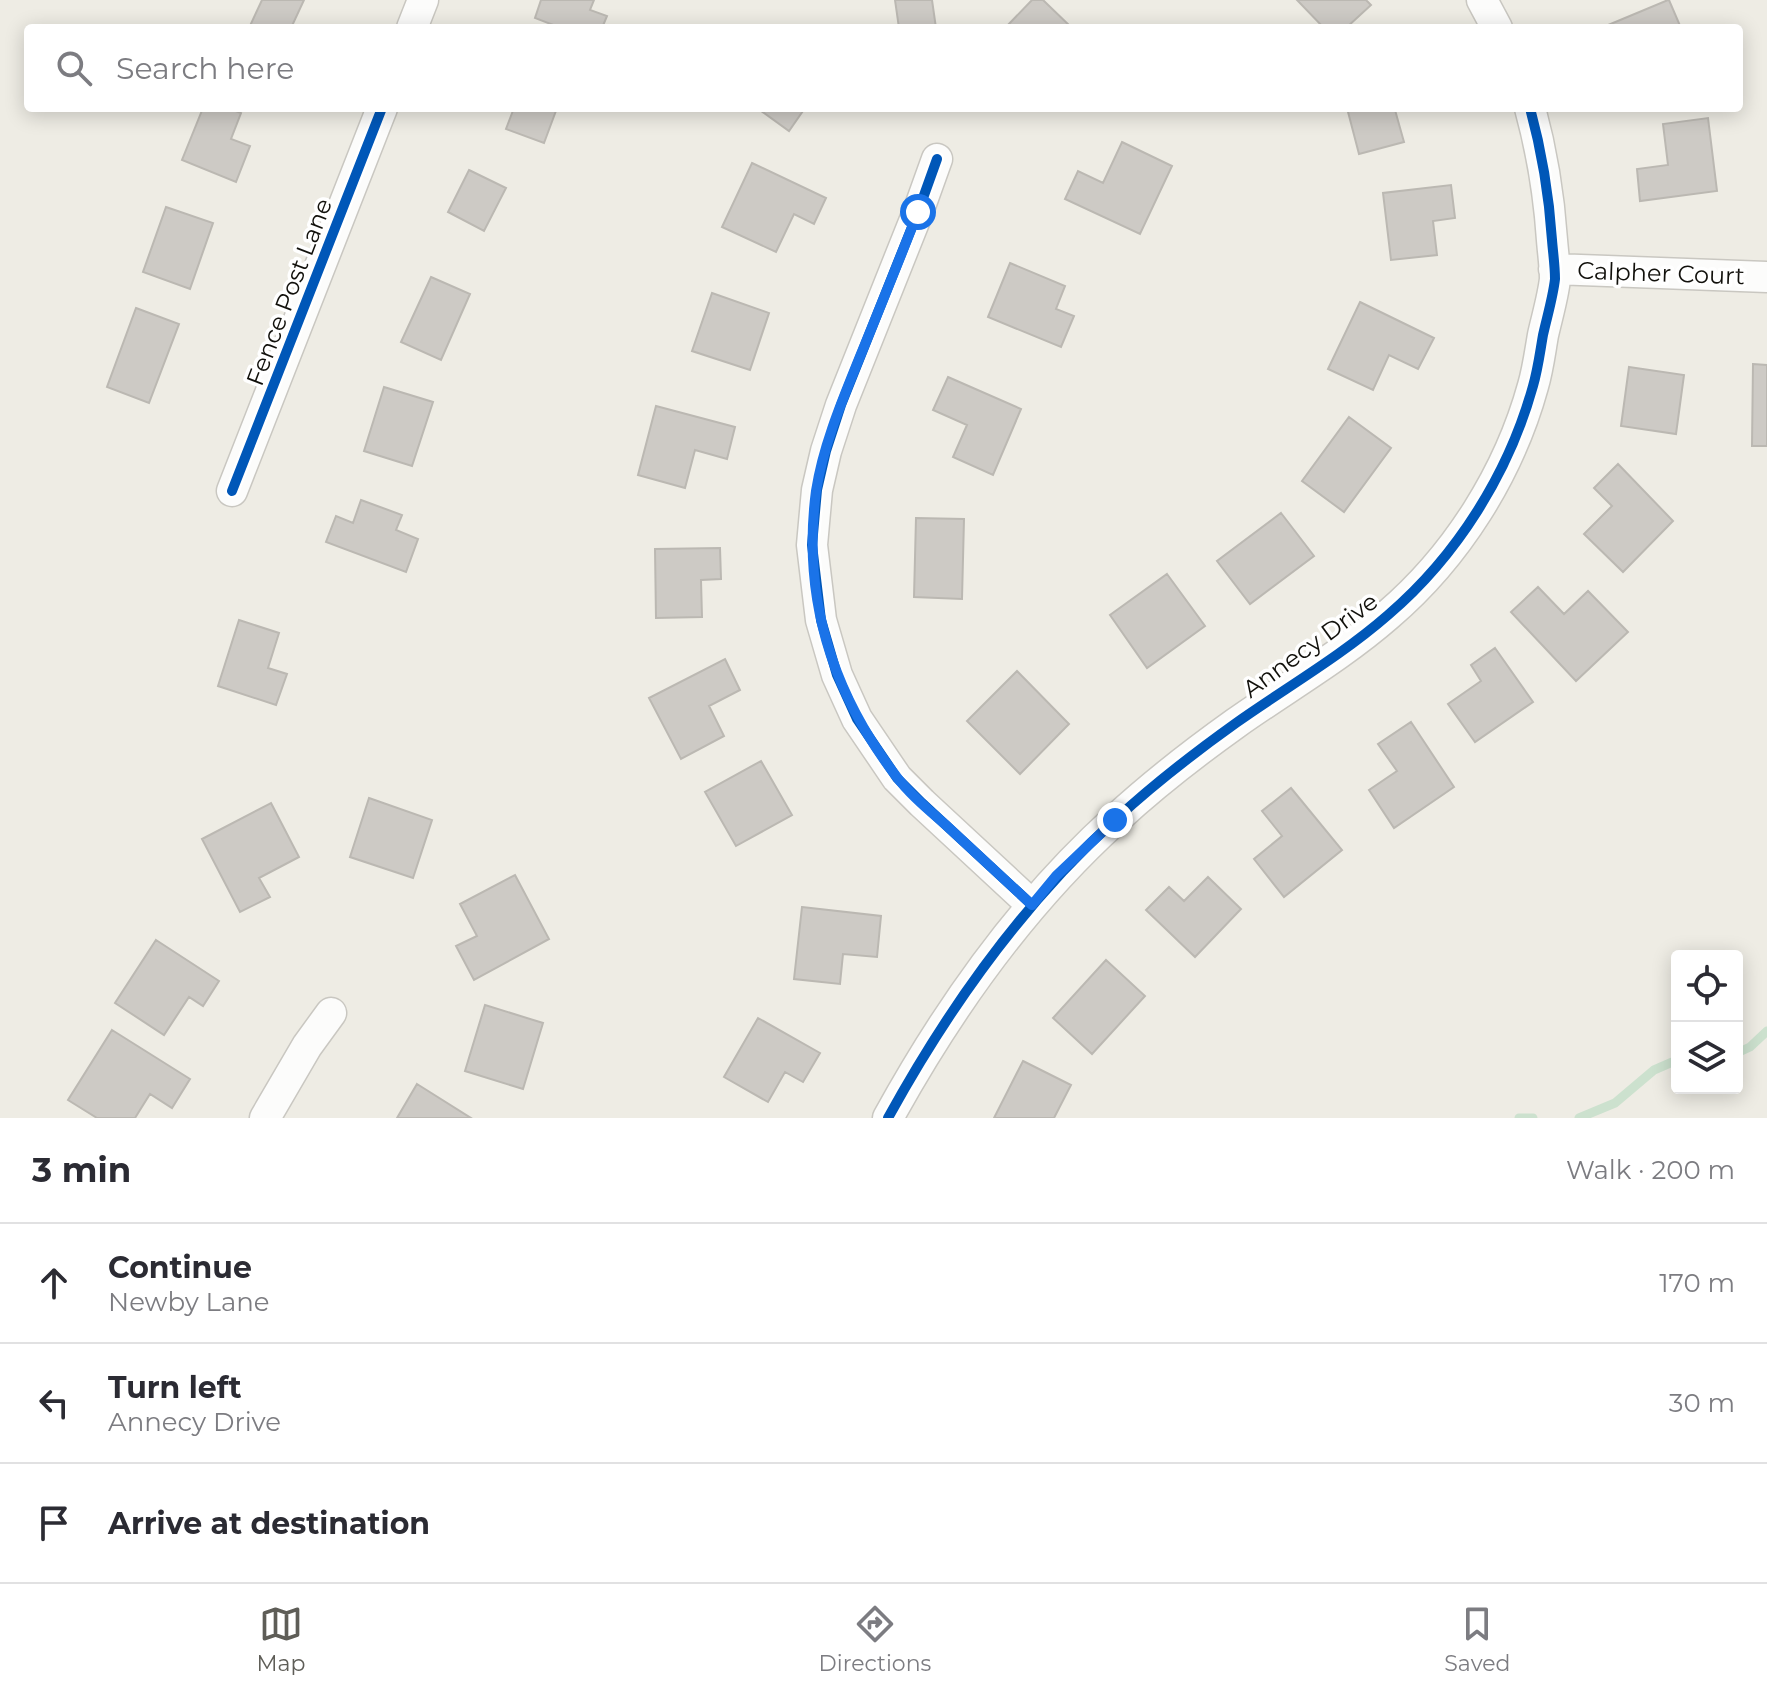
<!DOCTYPE html>
<meta charset="utf-8">
<style>
body{margin:0;font-family:Montserrat,sans-serif;background:#f7f7f7;color:#2b2b33}
.controls{position:absolute;right:24px;bottom:24px;display:grid;overflow:hidden;border-radius:8px;box-shadow:0 4px 20px #0003}
.controls button{width:72px;height:72px;display:grid;place-items:center;padding:0;border:0;border-bottom:2px solid #e1e1e2;background:#fff;color:#2b2b33;font:40px sans-serif}
.stop{position:absolute;width:24px;height:24px;margin:-18px;border:6px solid #1a73e8;border-radius:50%;background:#fff}
.stop.end{background:#1a73e8;border-color:#fff;box-shadow:0 2px 8px #0008}
.list{margin:0;padding:0;list-style:none}
h2{display:flex;justify-content:space-between;align-items:center;height:104px;margin:0;padding:0 32px;font-size:34px}
h2 small{font-size:26px;font-weight:400;color:#7c7c81}
.list li{display:grid;grid-template-columns:52px 1fr auto;gap:24px;align-items:center;box-sizing:border-box;height:120px;padding:0 32px;border-top:2px solid #e1e1e2}
.list b{display:block;font-size:30px;white-space:nowrap}
.list p{margin:0;font-size:26px;white-space:nowrap;color:#7c7c81}
.list em{font-size:26px;font-style:normal;color:#7c7c81}
.icon{flex:none;width:44px;height:44px;fill:none;stroke:currentColor;stroke-width:2;stroke-linecap:round;stroke-linejoin:round}
.map{position:relative;flex:none;width:1767px;height:1118px;overflow:hidden}
.search{position:absolute;background:#fff;box-shadow:0 4px 20px #0003;left:24px;right:24px;top:24px;height:88px;display:flex;align-items:center;gap:20px;box-sizing:border-box;padding:0 28px;border-radius:8px;color:#7c7c81;font-size:30px}
.sheet{height:464px;background:#fff}
nav{display:flex;justify-content:space-around;align-items:center;box-sizing:border-box;height:112px;border-top:2px solid #e1e1e2;background:#fff;font-size:22px;color:#7c7c81}
nav a{display:grid;justify-items:center;gap:4px}
nav .on{color:#5e5d57}
.map>svg:first-child{display:block}
</style>
<div class="map">
<svg width="1767" height="1118" viewBox="0 0 1767 1118">
<rect width="100%" height="100%" fill="#eeece4"/>
<g fill="none" stroke-linecap="round" stroke-linejoin="round">
<path stroke="#cce1ce" stroke-width="9" d="M 1737,1053 L 1750,1047 L 1767,1031
M 1519,1118 L 1533,1118
M 1579,1118 L 1615,1103 L 1654,1070 L 1677,1060"/>
</g>
<path fill="#cdcac5" stroke="#bbb8b2" stroke-width="2" d="M 262,0 L 304,0 L 291,28 L 249,28 Z
M 541,0 L 594,0 L 590,10 L 607,16 L 602,28 L 561,28 L 535,18 Z
M 895,0 L 932,0 L 936,28 L 899,28 Z
M 1032,0 L 1043,0 L 1072,28 L 1005,28 Z
M 1297,0 L 1366,0 L 1371,5 L 1346,28 L 1324,28 Z
M 1669,0 L 1681,28 L 1601,28 L 1668,0 Z
M 203,108 L 228,108 L 241,113 L 231,139 L 250,146 L 236,182 L 182,160 Z
M 514,108 L 557,108 L 544,143 L 506,129 Z
M 757,108 L 805,108 L 789,131 Z
M 1347,108 L 1403,108 L 1395,110 L 1404,142 L 1359,154 Z
M 1708,118 L 1717,191 L 1640,201 L 1637,169 L 1668,165 L 1663,124 Z
M 1122,142 L 1172,166 L 1140,234 L 1065,199 L 1078,171 L 1103,183 Z
M 752,163 L 826,198 L 814,224 L 794,214 L 776,252 L 722,227 Z
M 469,170 L 506,188 L 484,231 L 448,212 Z
M 1451,185 L 1455,218 L 1433,221 L 1437,255 L 1391,260 L 1383,193 Z
M 166,207 L 213,223 L 190,289 L 143,272 Z
M 1010,263 L 1065,286 L 1056,309 L 1074,316 L 1061,347 L 988,317 Z
M 431,277 L 470,294 L 441,360 L 401,342 Z
M 712,293 L 769,313 L 750,370 L 692,351 Z
M 1360,302 L 1434,338 L 1418,369 L 1389,355 L 1373,390 L 1328,369 Z
M 136,308 L 179,324 L 149,403 L 107,387 Z
M 1753,364 L 1767,365 L 1767,446 L 1752,446 Z
M 1629,367 L 1684,375 L 1676,434 L 1621,426 Z
M 948,377 L 1021,409 L 993,475 L 953,457 L 967,425 L 933,410 Z
M 384,387 L 433,402 L 412,466 L 364,451 Z
M 656,406 L 735,427 L 727,459 L 695,450 L 685,488 L 638,475 Z
M 1349,417 L 1391,448 L 1344,512 L 1302,481 Z
M 1618,464 L 1673,521 L 1623,572 L 1584,534 L 1612,506 L 1594,488 Z
M 361,500 L 402,515 L 396,530 L 418,539 L 406,572 L 326,542 L 336,516 L 353,523 Z
M 1281,513 L 1314,556 L 1250,604 L 1217,561 Z
M 916,518 L 964,519 L 962,599 L 914,597 Z
M 720,548 L 721,579 L 701,580 L 702,617 L 656,618 L 655,549 Z
M 1167,574 L 1205,626 L 1147,668 L 1110,615 Z
M 1538,587 L 1564,614 L 1588,591 L 1628,632 L 1576,681 L 1511,612 Z
M 239,620 L 279,633 L 268,668 L 287,674 L 276,705 L 218,686 Z
M 1495,648 L 1533,702 L 1475,742 L 1448,704 L 1481,681 L 1471,665 Z
M 725,659 L 740,690 L 709,706 L 724,736 L 681,759 L 649,698 Z
M 1017,671 L 1069,724 L 1020,774 L 967,721 Z
M 1411,722 L 1454,787 L 1394,828 L 1369,790 L 1397,771 L 1378,744 Z
M 761,761 L 792,815 L 736,846 L 705,792 Z
M 1291,788 L 1342,850 L 1284,897 L 1254,859 L 1282,836 L 1262,811 Z
M 369,798 L 432,820 L 413,878 L 350,857 Z
M 271,803 L 299,857 L 259,878 L 270,897 L 240,912 L 202,839 Z
M 515,875 L 549,939 L 474,980 L 456,946 L 477,936 L 460,904 Z
M 1208,877 L 1241,909 L 1195,957 L 1146,910 L 1169,887 L 1184,901 Z
M 802,907 L 881,916 L 877,957 L 843,954 L 840,984 L 794,979 Z
M 156,940 L 219,981 L 203,1006 L 189,997 L 164,1035 L 115,1003 Z
M 1106,960 L 1145,996 L 1092,1054 L 1053,1018 Z
M 485,1005 L 543,1023 L 523,1089 L 465,1071 Z
M 758,1018 L 820,1053 L 803,1082 L 785,1072 L 768,1102 L 724,1077 Z
M 112,1030 L 190,1079 L 172,1108 L 150,1094 L 135,1118 L 97,1118 L 68,1100 Z
M 1023,1061 L 1071,1085 L 1054,1118 L 994,1118 Z
M 417,1084 L 471,1118 L 397,1118 Z"/>
<g fill="none" stroke-linecap="round" stroke-linejoin="round">
<defs>
<path id="minor" d="M 1482,0 L 1497,28
M 412,28 L 423,0
M 937,159 L 918,212 L 841,405 L 826,451 L 817,490 L 812,545 L 821,620 L 837,675 L 857,719 L 897,778 L 922,803 L 1032,905
M 1554,269 L 1767,277
M 232,491 L 382,108
M 265,1118 L 307,1046 L 331,1013
M 888,1118 C 949,1007 1022,904 1116,819 C 1154,784 1194,753 1236,723 C 1287,687 1341,656 1388,615 C 1457,556 1509,473 1533,386 C 1538,369 1540,352 1543,335 C 1547,317 1553,297 1555,279 C 1555,266 1553,253 1552,240 C 1549,195 1542,152 1530,108"/>
</defs>
<use href="#minor" stroke="#c9c7c1" stroke-width="33"/>
<use href="#minor" stroke="#fcfcfb" stroke-width="30"/>
<defs>
<path id="cycleway" d="M 937,159 L 918,212 L 841,405 L 826,451 L 817,490 L 812,545 L 821,620 L 837,675 L 857,719 L 897,778 L 922,803 L 1032,905
M 232,491 L 382,108
M 888,1118 C 949,1007 1022,904 1116,819 C 1154,784 1194,753 1236,723 C 1287,687 1341,656 1388,615 C 1457,556 1509,473 1533,386 C 1538,369 1540,352 1543,335 C 1547,317 1553,297 1555,279 C 1555,266 1553,253 1552,240 C 1549,195 1542,152 1530,108"/>
</defs>
<use href="#cycleway" stroke="#fff" stroke-width="15"/>
<use href="#cycleway" stroke="#0057b8" stroke-width="10"/>
</g>
<g fill="none" stroke-linecap="round" stroke-linejoin="round">
<path stroke="#1a73e8" stroke-width="10" d="M 918,212 C 899,261 879,310 859,359 C 842,401 823,446 816,491 C 802,597 832,692 896,776 C 910,795 930,811 948,827 C 976,853 1004,879 1032,905 L 1056,876 L 1115,820"/>
</g>
<g text-anchor="middle" dominant-baseline="central" stroke-width="7" stroke-linejoin="round" paint-order="stroke">
<g font-size="24" fill="#11100b" stroke="#fff">
<text transform="translate(1661 273) rotate(2)">Calpher Court</text>
<text transform="translate(289 292) rotate(-69)">Fence Post Lane</text>
<text transform="translate(1310 645) rotate(-36)">Annecy Drive</text>
</g>
</g>
</svg>
<div class="controls">
<button><svg class="icon" aria-label="locate" viewBox="0 0 24 24"><circle cx="12" cy="12" r="6"/><path d="M12 2v4M12 18v4M2 12h4M18 12h4"/></svg></button>
<button><svg class="icon" aria-label="layers" viewBox="0 0 24 24"><path d="M12 4l9 5-9 5-9-5zM3 14l9 5 9-5"/></svg></button>
</div>
<div class="stop" style="left:918px;top:212px"></div>
<div class="stop end" style="left:1115px;top:820px"></div>
<div class="search"><svg class="icon" aria-label="search" viewBox="0 0 24 24"><circle cx="10" cy="10" r="6"/><path d="M15 15l6 6"/></svg>Search here</div>
</div>
<section class="sheet">
<h2>3 min<small>Walk · 200 m</small></h2>
<ul class="list">
<li><svg class="icon" aria-label="ahead" viewBox="0 0 24 24"><path d="M12 20V5M6 11l6-6 6 6"/></svg><div><b>Continue</b><p>Newby Lane</p></div><em>170 m</em></li>
<li><svg class="icon" aria-label="left" viewBox="0 0 24 24"><path d="M17 20v-9H6M10 6l-5 5 5 5"/></svg><div><b>Turn left</b><p>Annecy Drive</p></div><em>30 m</em></li>
<li><svg class="icon" aria-label="arrive" viewBox="0 0 24 24"><path d="M6 21V4h12l-3 4 3 4H6"/></svg><div><b>Arrive at destination</b></div></li>
</ul>
</section>
<nav>
<a class="on"><svg class="icon" aria-label="map" viewBox="0 0 24 24"><path d="M3 6l6-2 6 2 6-2v14l-6 2-6-2-6 2zM9 4v14M15 6v14"/></svg>Map</a>
<a><svg class="icon" aria-label="directions" viewBox="0 0 24 24"><path d="M12 3l9 9-9 9-9-9zM9 14v-3h6M13 9l2 2-2 2"/></svg>Directions</a>
<a><svg class="icon" aria-label="saved" viewBox="0 0 24 24"><path d="M7 4h10v16l-5-4-5 4z"/></svg>Saved</a>
</nav>
